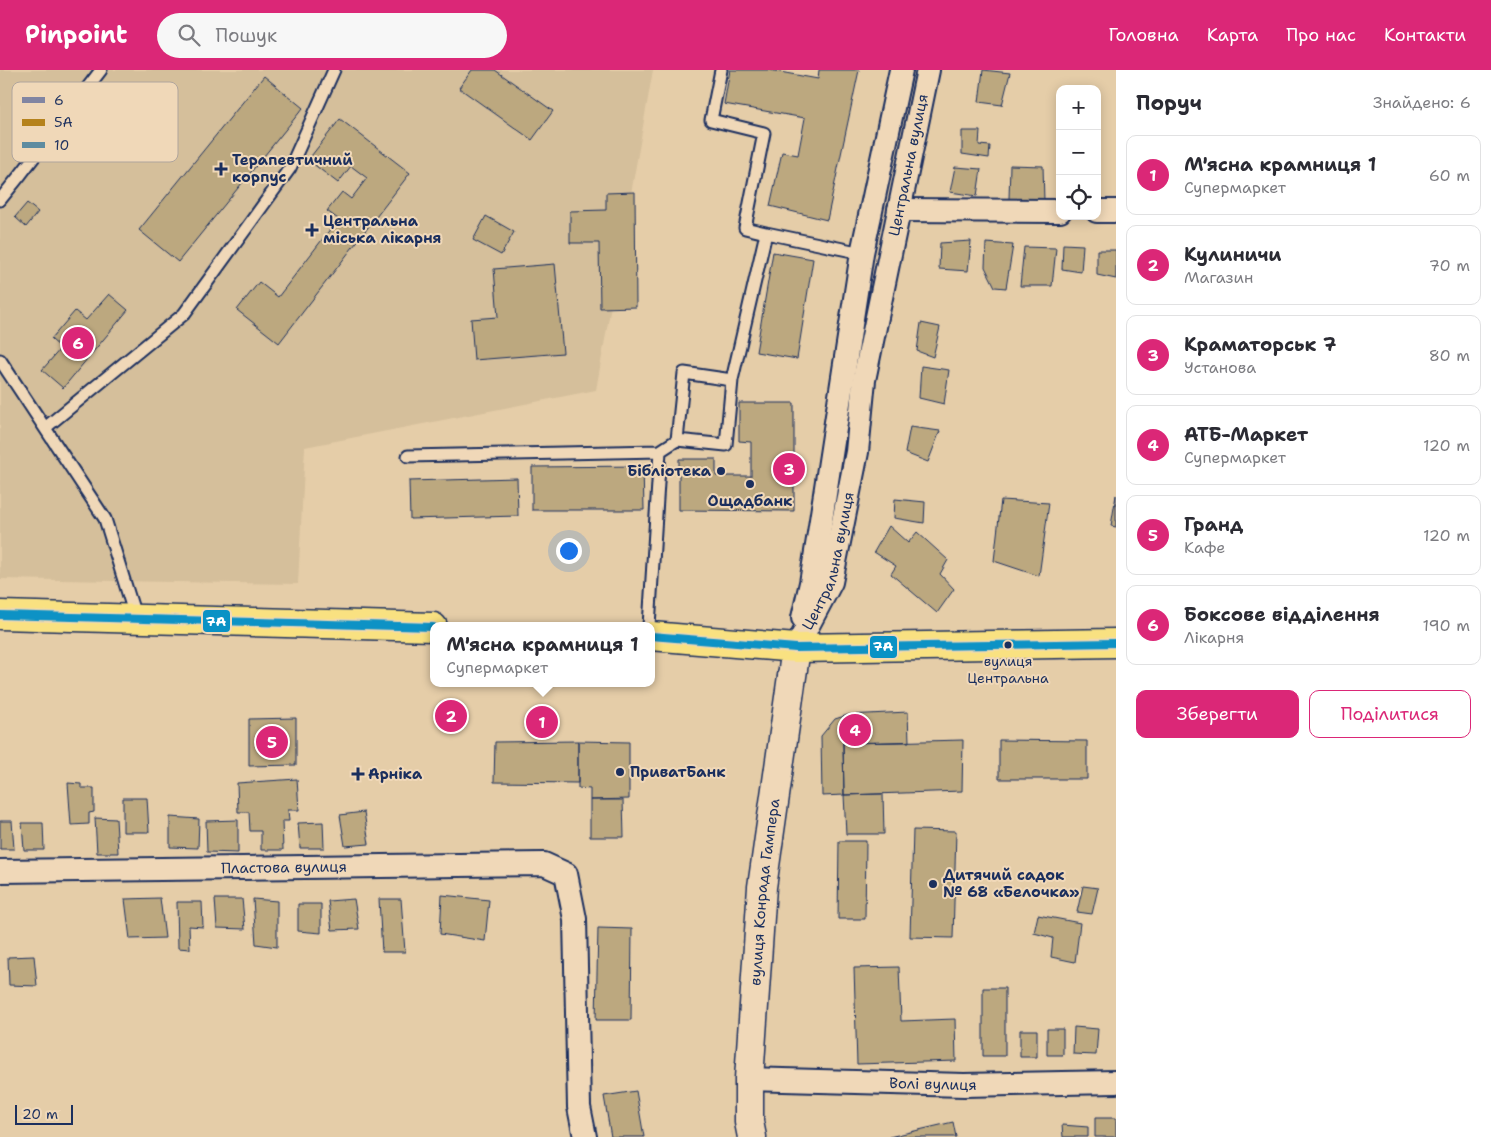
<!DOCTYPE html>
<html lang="uk">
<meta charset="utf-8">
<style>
body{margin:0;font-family:"Shantell Sans",sans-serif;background:#f7f7f7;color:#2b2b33}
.controls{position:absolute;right:15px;top:15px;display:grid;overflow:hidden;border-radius:10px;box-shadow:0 2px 12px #0003}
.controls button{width:45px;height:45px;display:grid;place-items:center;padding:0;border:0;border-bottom:1px solid #e1e1e2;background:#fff;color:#2b2b33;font:25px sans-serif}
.scale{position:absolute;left:15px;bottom:12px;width:58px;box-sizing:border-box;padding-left:5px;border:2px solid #1b2f5e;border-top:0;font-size:14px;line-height:18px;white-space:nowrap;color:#1b2f5e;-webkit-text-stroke:4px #f0d8b8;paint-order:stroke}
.you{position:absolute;left:568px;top:480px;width:18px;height:18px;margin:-12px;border:4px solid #fff;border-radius:50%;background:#1a73e8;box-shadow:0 0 0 8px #1a73e833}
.badge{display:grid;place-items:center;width:32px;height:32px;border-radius:50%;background:#db2777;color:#fff;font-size:16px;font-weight:700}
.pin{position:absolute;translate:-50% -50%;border:2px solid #fff;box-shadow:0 1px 5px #0006}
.popup{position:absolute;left:430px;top:552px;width:225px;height:65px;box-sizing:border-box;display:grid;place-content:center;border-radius:10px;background:#fff;filter:drop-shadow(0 1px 4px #0005);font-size:16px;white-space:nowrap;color:#7c7c81}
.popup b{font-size:19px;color:#2b2b33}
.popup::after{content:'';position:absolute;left:50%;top:100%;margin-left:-10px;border:10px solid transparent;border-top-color:#fff}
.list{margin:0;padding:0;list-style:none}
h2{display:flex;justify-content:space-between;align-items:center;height:65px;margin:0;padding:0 20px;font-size:21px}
h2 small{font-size:16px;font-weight:400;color:#7c7c81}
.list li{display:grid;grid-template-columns:32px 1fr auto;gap:15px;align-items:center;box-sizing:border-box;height:80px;margin:0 10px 10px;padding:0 10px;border:1px solid #e1e1e2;border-radius:10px}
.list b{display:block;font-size:19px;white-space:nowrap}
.list p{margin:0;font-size:16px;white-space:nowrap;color:#7c7c81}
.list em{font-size:16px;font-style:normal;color:#7c7c81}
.actions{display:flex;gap:10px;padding:15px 20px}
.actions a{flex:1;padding:11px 0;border:1px solid #db2777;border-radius:10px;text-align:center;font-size:18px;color:#db2777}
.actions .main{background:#db2777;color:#fff}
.icon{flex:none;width:28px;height:28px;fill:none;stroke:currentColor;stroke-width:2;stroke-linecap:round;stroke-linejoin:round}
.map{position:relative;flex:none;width:1116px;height:1067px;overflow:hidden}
header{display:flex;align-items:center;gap:30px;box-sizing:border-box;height:70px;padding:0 25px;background:#db2777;color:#fff}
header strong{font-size:24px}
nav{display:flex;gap:28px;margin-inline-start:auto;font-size:18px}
.search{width:350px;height:45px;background:#f7f7f7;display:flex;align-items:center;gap:12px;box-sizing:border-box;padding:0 18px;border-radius:28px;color:#7c7c81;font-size:19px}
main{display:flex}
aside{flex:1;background:#fff}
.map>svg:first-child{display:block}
</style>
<header>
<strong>Pinpoint</strong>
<div class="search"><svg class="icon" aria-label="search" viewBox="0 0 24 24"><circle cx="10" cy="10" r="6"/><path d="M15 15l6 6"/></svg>Пошук</div>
<nav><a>Головна</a><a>Карта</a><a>Про нас</a><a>Контакти</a></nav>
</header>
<main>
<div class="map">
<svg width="1116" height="1067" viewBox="0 0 1116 1067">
<rect width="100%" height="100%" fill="#e5cda8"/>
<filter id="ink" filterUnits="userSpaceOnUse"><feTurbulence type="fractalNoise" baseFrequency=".02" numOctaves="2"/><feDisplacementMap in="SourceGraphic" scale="10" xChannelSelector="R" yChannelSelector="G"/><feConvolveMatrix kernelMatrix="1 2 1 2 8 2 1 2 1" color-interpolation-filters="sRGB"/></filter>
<g filter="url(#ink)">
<path fill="#d5bf9b" d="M 0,0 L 653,0 L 596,320 L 305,377 L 298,514 L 0,509 Z"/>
<path fill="#bca87f" stroke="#1b2f5e" d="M 472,0 L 495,0 L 553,41 L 532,70 L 459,18 Z
M 730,0 L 769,0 L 818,9 L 819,0 L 859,0 L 827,150 L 770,136 L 782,82 L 798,85 L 805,48 L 724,34 Z
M 983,0 L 1010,3 L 1002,35 L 979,32 Z
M 264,6 L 303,38 L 178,192 L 139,160 Z
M 340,49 L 410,103 L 279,273 L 237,240 L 259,212 L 278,227 L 338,149 L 327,141 L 342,122 L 351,129 L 367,108 L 351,96 L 338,113 L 308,90 Z
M 962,61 L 980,61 L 979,75 L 990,76 L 989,88 L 962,84 Z
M 1058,94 L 1060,94 L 1060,127 L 1057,127 Z
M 1010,95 L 1043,96 L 1044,131 L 1009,129 Z
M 955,97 L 981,99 L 977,126 L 950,122 Z
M 635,122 L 636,237 L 600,238 L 599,173 L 570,173 L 570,141 L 606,140 L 606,123 Z
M 27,133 L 38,142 L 26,157 L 15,147 Z
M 486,146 L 514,162 L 501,185 L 473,170 Z
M 971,171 L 968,201 L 939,199 L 940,173 Z
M 986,173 L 1013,175 L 1006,218 L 995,217 L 985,197 Z
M 1063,174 L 1083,175 L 1081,202 L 1062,199 Z
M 1024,177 L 1056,178 L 1052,216 L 1020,216 Z
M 1097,180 L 1116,180 L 1116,209 L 1097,205 Z
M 773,182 L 813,189 L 797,289 L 756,282 Z
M 555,194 L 563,283 L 474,290 L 471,249 L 498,247 L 494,199 Z
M 109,224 L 128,240 L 63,318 L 42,300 L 61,278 L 51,269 L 75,241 L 86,250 Z
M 921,253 L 940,257 L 933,287 L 917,281 Z
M 921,296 L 949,300 L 944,334 L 919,328 Z
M 739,333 L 794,333 L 794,441 L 679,440 L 679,389 L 716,389 L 716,406 L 751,406 L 751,372 L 739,371 Z
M 910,357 L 940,361 L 928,392 L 905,383 Z
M 643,396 L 644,440 L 532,440 L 532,397 Z
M 517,408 L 518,446 L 410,449 L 409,411 Z
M 1116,425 L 1116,457 L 1111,456 Z
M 895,429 L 925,432 L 924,453 L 894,448 Z
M 1001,430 L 1049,433 L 1039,506 L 994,491 Z
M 889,456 L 908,473 L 917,462 L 948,490 L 940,504 L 954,519 L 937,543 L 891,504 L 896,496 L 874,482 Z
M 908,642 L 909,672 L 843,673 L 844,725 L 822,726 L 821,666 L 835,649 L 848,645 Z
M 296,648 L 296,695 L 249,696 L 249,649 Z
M 963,670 L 962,721 L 844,725 L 843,673 Z
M 999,670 L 1087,671 L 1087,709 L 999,709 Z
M 578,671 L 578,713 L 494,712 L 495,672 Z
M 578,671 L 629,672 L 629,729 L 590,730 L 590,719 L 578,718 Z
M 297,709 L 299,740 L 288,740 L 289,751 L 282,751 L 283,780 L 261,780 L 261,761 L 250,761 L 249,742 L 238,742 L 237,713 Z
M 68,713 L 81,714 L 81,718 L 94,718 L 94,742 L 89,743 L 89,754 L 71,755 Z
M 883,724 L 884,764 L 846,764 L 844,725 Z
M 123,728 L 147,728 L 149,762 L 123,762 Z
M 590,730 L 623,730 L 624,767 L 590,767 Z
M 364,742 L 369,774 L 345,776 L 340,745 Z
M 170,747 L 199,749 L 198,778 L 170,777 Z
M 95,748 L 116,749 L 118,783 L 97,783 Z
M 238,750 L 238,783 L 207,782 L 206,751 Z
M 0,751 L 12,751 L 14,779 L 0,779 Z
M 323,752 L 324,778 L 300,778 L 298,753 Z
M 22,753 L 43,753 L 44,780 L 24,780 Z
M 913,760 L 956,761 L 953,868 L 910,867 Z
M 839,771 L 866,771 L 865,849 L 838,849 Z
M 1083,816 L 1098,818 L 1092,844 L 1077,842 Z
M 442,825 L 489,830 L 485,871 L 440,864 Z
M 160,828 L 165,868 L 130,869 L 125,829 Z
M 215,829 L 242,829 L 245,859 L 217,858 Z
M 253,829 L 277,831 L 277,877 L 256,874 Z
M 354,829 L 359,859 L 332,860 L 328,831 Z
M 379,829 L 401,829 L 405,882 L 382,882 Z
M 177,832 L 202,832 L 203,857 L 189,856 L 190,879 L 178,878 Z
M 298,834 L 321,834 L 321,863 L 298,861 Z
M 1038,845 L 1080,853 L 1075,892 L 1051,887 L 1053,868 L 1034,863 Z
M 598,858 L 632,859 L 631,950 L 596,950 Z
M 34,886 L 37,916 L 9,915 L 8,887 Z
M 899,897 L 901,951 L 955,949 L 956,991 L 857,994 L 854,898 Z
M 983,918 L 1005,918 L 1005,986 L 983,986 Z
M 1074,957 L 1098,959 L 1096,985 L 1073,984 Z
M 1047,959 L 1063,959 L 1063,985 L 1047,985 Z
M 1020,960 L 1037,960 L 1037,987 L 1020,987 Z
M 636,1021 L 644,1067 L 611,1067 L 604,1026 Z
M 1095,1048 L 1116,1048 L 1116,1067 L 1095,1067 Z
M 953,1052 L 956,1067 L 889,1067 Z
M 1062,1055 L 1088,1057 L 1088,1067 L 1063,1067 Z"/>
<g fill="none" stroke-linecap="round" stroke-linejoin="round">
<defs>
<path id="service" d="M 0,130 L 21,104 L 101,0
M 766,163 L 862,183
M 0,290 L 105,449 L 136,549
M 45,358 L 184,244 L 290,98 L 334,0
M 677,370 L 726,375 L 732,310 L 766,163 L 745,158 L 764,63 L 711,50 L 721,0
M 408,386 L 660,381
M 649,556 L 660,381 L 677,370 L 684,303 L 732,310"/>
<g id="minor">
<path d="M 899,140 L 1060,141"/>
<path d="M 1097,141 L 1116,141"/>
<path d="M 803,548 L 811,513 L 819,463 L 862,183 L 901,0"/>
<path id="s1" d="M 796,578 L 831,512 L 857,382 L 864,310 L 928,0"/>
<path id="s2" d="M 0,801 L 544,794 L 566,804 L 575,849 L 579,1037 L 585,1067"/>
<path id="s3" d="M 749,1009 L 964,1015 L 1116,1012"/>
</g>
<g id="secondary">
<path id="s4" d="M 752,1067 L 749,1052 L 749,1009 L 762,817 L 796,578"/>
</g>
<path id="primary" d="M 0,545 L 433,557
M 651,566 L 796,578 L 1116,573"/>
</defs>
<use href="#service" stroke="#1b2f5e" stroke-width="15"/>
<use href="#minor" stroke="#1b2f5e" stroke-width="26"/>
<use href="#secondary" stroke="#1b2f5e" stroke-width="31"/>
<use href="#primary" stroke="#1b2f5e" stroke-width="31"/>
<use href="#service" stroke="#f0d8b8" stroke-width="11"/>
<use href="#minor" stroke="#f0d8b8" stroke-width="22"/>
<use href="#secondary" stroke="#f0d8b8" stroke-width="28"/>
<use href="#primary" stroke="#f9e181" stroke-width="28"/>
<defs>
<path id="bus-1" d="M 0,545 L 433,557
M 651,566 L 796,578 L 1116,573"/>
</defs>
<use href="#bus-1" stroke="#f0d8b8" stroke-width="11"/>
<use href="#bus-1" stroke="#0992c5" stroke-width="8"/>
</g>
</g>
<g fill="#1b2f5e" stroke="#f0d8b8" stroke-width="2">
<path d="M218.5 91.5h5v5h5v5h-5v5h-5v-5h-5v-5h5z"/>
<path d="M309.5 152.5h5v5h5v5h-5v5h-5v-5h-5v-5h5z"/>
<circle cx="721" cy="401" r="5"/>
<circle cx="750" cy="414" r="5"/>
<circle cx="1008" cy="575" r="4.5"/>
<circle cx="620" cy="702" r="5"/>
<path d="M355.5 696.5h5v5h5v5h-5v5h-5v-5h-5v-5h5z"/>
<circle cx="933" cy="814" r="5"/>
</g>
<g text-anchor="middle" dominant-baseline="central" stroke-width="4" stroke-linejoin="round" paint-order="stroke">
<g font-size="14" fill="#1b2f5e" stroke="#f0d8b8">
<text x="1008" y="591">вулиця<tspan x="1008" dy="17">Центральна</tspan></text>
</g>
<g font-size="15" font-weight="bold" fill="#1b2f5e" stroke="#f0d8b8" text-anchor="start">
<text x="232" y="90">Терапевтичний<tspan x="232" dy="17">корпус</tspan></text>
<text x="323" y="151">Центральна<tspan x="323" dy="17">міська лікарня</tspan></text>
<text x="711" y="401" text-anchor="end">Бібліотека</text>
<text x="750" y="431" text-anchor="middle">Ощадбанк</text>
<text x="630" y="702">ПриватБанк</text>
<text x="368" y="704">Арніка</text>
<text x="943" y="805">Дитячий садок<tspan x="943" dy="17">№ 68 «Белочка»</tspan></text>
</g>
<g font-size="15" fill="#1b2f5e" stroke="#f0d8b8">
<text stroke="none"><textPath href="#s1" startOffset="499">Центральна вулиця</textPath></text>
<text stroke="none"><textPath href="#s1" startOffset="94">Центральна вулиця</textPath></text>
<text stroke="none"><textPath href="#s2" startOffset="284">Пластова вулиця</textPath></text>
<text stroke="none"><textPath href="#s4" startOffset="246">вулиця Конрада Гампера</textPath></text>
<text stroke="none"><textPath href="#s3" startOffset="184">Волі вулиця</textPath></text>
</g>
</g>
<rect x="12" y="12" width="166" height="80" rx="8" fill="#f0d8b8" stroke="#b0a59d" stroke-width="1"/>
<rect x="22" y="27" width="23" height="6" fill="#8185a2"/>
<rect x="22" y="49" width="23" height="7" fill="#b5821c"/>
<rect x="22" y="72" width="23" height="6" fill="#5e8ca0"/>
<g font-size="14" fill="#1b2f5e">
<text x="54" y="35">6</text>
<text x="54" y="57">5А</text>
<text x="54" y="80">10</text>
</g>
<g stroke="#f0d8b8" stroke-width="2">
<rect x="202" y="539" width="29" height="24" rx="5" fill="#0992c5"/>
<rect x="869" y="565" width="29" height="24" rx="5" fill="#0992c5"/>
</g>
<g font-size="14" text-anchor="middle" font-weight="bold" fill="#fff">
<text x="216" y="556">7А</text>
<text x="883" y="581">7А</text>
</g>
</svg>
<div class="controls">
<button>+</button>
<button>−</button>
<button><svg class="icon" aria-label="locate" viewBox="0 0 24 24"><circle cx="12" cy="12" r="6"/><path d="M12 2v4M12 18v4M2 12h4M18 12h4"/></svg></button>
</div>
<div class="scale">20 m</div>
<div class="you"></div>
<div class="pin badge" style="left:542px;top:652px">1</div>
<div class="popup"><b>М'ясна крамниця 1</b>Супермаркет</div>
<div class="pin badge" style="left:451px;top:646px">2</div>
<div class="pin badge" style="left:789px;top:399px">3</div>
<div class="pin badge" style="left:855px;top:660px">4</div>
<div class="pin badge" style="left:272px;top:672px">5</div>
<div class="pin badge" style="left:78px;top:273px">6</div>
</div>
<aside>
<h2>Поруч<small>Знайдено: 6</small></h2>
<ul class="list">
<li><span class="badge">1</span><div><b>М'ясна крамниця 1</b><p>Супермаркет</p></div><em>60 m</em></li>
<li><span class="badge">2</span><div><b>Кулиничи</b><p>Магазин</p></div><em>70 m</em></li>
<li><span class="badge">3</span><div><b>Краматорськ 7</b><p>Установа</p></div><em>80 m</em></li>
<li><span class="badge">4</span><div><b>АТБ-Маркет</b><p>Супермаркет</p></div><em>120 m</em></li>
<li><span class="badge">5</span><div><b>Гранд</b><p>Кафе</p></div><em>120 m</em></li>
<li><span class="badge">6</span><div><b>Боксове відділення</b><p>Лікарня</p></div><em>190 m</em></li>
</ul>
<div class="actions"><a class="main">Зберегти</a><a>Поділитися</a></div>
</aside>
</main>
